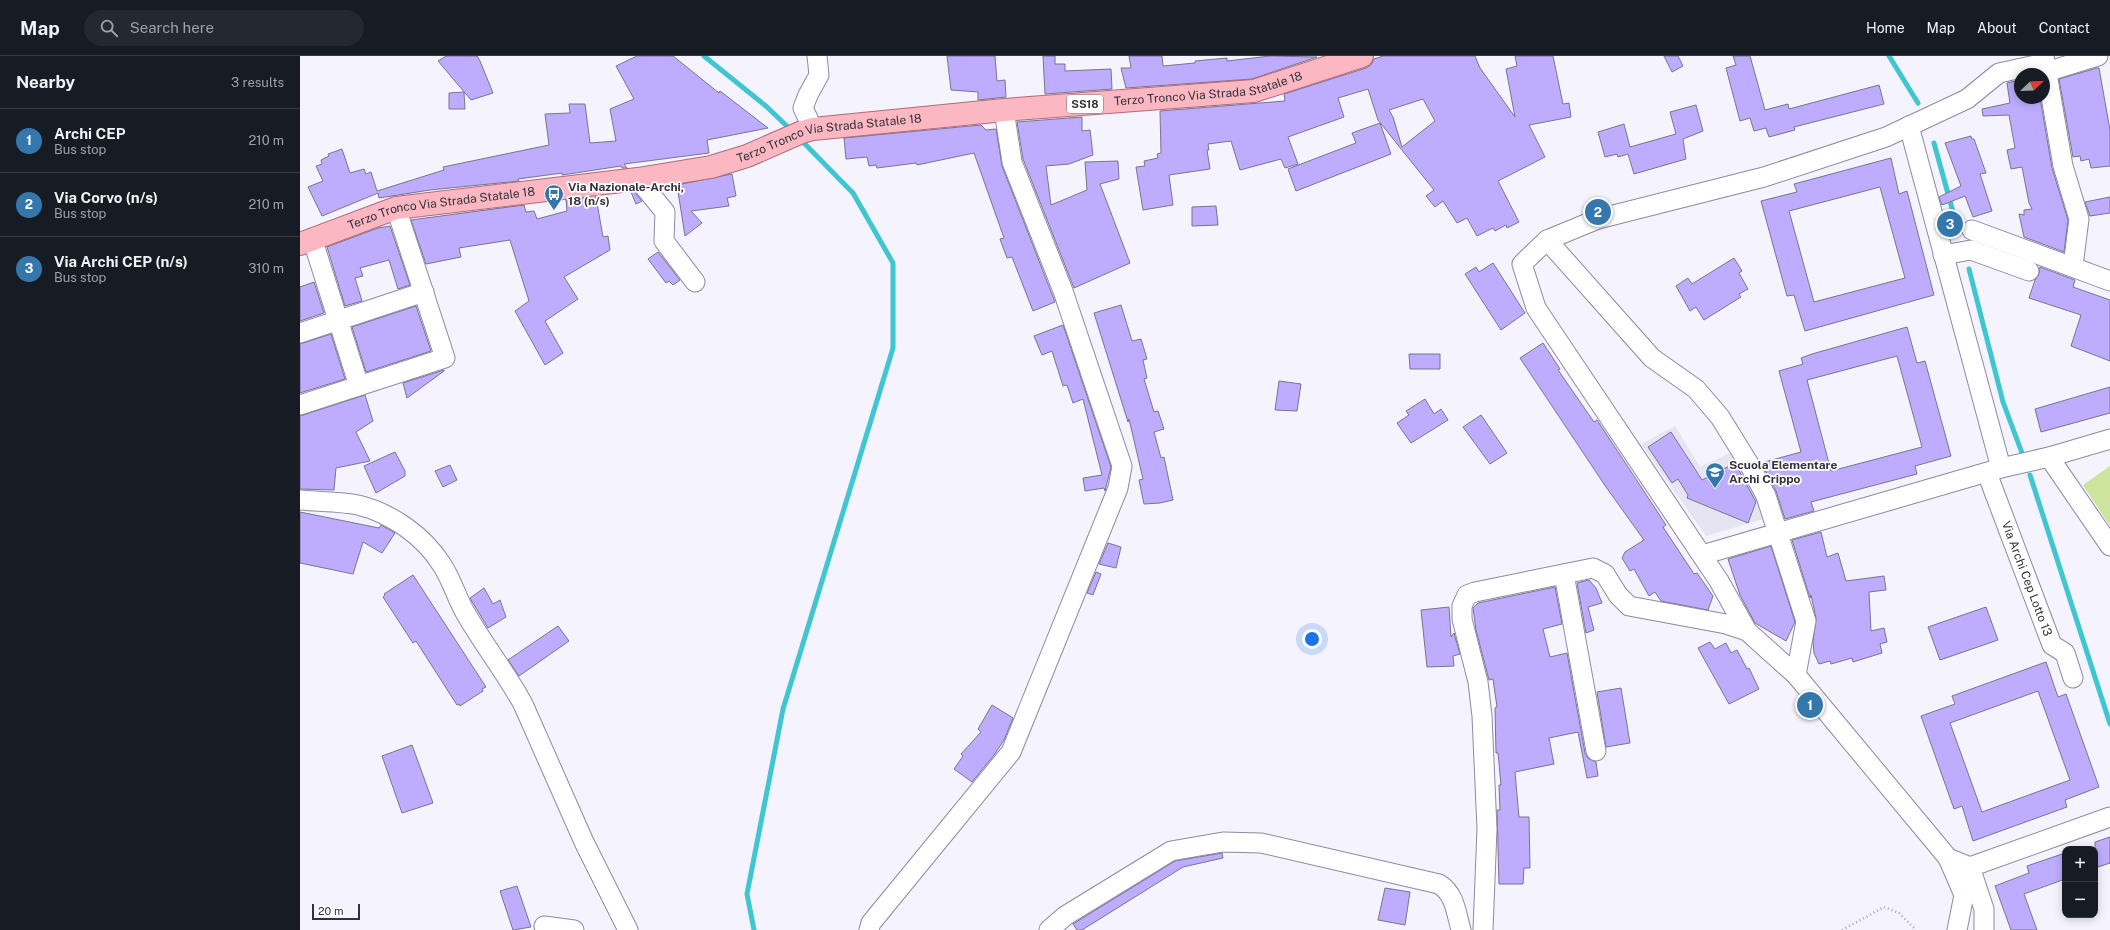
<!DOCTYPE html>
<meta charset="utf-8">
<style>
body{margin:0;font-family:"Public Sans",sans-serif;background:#242831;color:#f1f3f6}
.controls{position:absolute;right:12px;bottom:12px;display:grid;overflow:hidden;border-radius:8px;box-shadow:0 2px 10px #0003}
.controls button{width:36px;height:36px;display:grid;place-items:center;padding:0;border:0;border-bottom:1px solid #363941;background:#171b24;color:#f1f3f6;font:20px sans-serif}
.compass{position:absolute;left:1714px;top:12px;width:36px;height:36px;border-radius:50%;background:#171b24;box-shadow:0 2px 10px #0003;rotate:67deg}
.scale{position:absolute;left:12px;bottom:10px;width:48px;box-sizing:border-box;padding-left:4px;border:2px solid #33313c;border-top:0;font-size:11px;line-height:14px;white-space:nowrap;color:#33313c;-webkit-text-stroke:3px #fff;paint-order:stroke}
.you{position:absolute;left:1012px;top:583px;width:14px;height:14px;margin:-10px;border:3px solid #fff;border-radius:50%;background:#1a73e8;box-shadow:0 0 0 6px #1a73e833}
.badge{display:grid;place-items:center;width:26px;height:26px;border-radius:50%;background:#3477ad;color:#fff;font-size:13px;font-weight:700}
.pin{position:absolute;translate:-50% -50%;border:2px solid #fff;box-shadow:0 1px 4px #0006}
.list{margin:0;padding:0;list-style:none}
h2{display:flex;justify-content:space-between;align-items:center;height:52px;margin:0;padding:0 16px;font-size:17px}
h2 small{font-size:13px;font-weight:400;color:#9ea1a6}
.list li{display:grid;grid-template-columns:26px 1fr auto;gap:12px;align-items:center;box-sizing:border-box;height:64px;padding:0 16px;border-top:1px solid #363941}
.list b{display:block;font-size:15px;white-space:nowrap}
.list p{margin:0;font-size:13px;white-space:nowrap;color:#9ea1a6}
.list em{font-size:13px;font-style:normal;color:#9ea1a6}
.icon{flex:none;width:22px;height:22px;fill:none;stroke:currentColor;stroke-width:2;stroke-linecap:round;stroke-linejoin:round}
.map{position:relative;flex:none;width:1810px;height:874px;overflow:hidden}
header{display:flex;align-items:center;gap:24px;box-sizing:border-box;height:56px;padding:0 20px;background:#171b24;border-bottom:1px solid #363941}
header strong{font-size:19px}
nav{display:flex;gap:22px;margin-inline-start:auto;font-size:14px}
.search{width:280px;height:36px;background:#242831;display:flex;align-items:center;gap:10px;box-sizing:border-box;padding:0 14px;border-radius:22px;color:#9ea1a6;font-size:15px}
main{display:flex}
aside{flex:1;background:#171b24}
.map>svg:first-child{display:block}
</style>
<header>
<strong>Map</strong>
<div class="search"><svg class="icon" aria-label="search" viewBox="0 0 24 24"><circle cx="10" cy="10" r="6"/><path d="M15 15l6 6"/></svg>Search here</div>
<nav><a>Home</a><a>Map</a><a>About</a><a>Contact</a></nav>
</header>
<main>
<aside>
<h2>Nearby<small>3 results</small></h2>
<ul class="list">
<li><span class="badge">1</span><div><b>Archi CEP</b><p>Bus stop</p></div><em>210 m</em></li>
<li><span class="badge">2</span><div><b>Via Corvo (n/s)</b><p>Bus stop</p></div><em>210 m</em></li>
<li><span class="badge">3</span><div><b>Via Archi CEP (n/s)</b><p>Bus stop</p></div><em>310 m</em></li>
</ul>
</aside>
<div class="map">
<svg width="1810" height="874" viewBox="0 0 1810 874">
<rect width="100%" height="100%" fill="#f4f3fe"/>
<path fill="#e6e4f1" d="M 1375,370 L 1400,411 L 1436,394 L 1467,462 L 1406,480 L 1341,388 Z"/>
<path fill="#cce49c" d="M 1810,410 L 1810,470 L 1783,429 Z"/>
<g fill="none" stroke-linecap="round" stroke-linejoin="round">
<path stroke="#3fc6d1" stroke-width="5" d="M 404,0 L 467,51 L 492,75
M 1589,0 L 1618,47
M 1634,87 L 1658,174
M 1669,213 L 1703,346 L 1722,397
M 1730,419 L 1810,668
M 454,874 L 447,838 L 483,653 L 593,292 L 593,207 L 553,137 L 499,82"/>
</g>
<path fill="#beadfe" stroke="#79748e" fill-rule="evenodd" d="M 146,0 L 177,0 L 180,5 L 193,37 L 171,44 L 138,5 Z
M 337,0 L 373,0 L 419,37 L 420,35 L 468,72 L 407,84 L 409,97 L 324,108 L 327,112 L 322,112 L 321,110 L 262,119 L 262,117 L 218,123 L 219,125 L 130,134 L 79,142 L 78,137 L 22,160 L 8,131 L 23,125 L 16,110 L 22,108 L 21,104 L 29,100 L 28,98 L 42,93 L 50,117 L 64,113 L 66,118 L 71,116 L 77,135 L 144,114 L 143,111 L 249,89 L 245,58 L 270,57 L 269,48 L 285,48 L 290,87 L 316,85 L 310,53 L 334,43 L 316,10 Z
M 647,0 L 695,0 L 697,25 L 705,24 L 706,41 L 678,44 L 678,36 L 651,34 Z
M 743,0 L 755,0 L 755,8 L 765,8 L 765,15 L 811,13 L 812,33 L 745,38 Z
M 829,0 L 862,0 L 863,10 L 895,7 L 895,5 L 927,2 L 927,5 L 970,0 L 1017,1 L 952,23 L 826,32 L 821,12 L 831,12 Z
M 1083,0 L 1175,0 L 1180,12 L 1215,61 L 1206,13 L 1217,10 L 1215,0 L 1253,0 L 1263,48 L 1269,47 L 1271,61 L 1229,69 L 1245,101 L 1198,125 L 1219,166 L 1207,172 L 1206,169 L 1195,175 L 1193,172 L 1177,180 L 1167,162 L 1157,167 L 1143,145 L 1135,151 L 1126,140 L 1134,134 L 1078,64 L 1068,33 L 1038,42 L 1044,61 L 988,81 L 998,108 L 985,112 L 981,103 L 940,114 L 931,85 L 908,88 L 909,94 L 907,94 L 910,113 L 869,119 L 873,149 L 843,154 L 836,111 L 845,110 L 844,105 L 858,102 L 857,98 L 861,97 L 860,55 L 985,45 L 984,38 L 1066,12 L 1071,9 L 1074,3 ZM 1123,43 L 1135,65 L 1102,91 L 1093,61 L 1089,54 Z
M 1364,0 L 1378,0 L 1383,10 L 1372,16 Z
M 1433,0 L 1450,0 L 1465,54 L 1488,48 L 1489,53 L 1579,29 L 1584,48 L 1494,71 L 1495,74 L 1469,81 L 1466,72 L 1454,75 L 1450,62 L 1440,65 L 1426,12 L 1436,9 Z
M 1797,12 L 1799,12 L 1810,74 L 1810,110 L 1791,112 L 1789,103 L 1781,105 L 1780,100 L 1773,101 L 1759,23 Z
M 1720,24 L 1720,42 L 1740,42 L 1752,112 L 1768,164 L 1764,196 L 1724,181 L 1719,158 L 1724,159 L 1724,154 L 1732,153 L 1729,147 L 1722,111 L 1711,113 L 1707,94 L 1715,92 L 1709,59 L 1683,60 L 1682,53 L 1710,47 L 1707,27 Z
M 164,36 L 165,53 L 149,53 L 149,37 Z
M 1396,49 L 1403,75 L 1383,83 L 1386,103 L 1334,118 L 1328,98 L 1318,101 L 1317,98 L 1305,101 L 1298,76 L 1324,68 L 1330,91 L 1376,78 L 1370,56 Z
M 782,61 L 782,75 L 790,74 L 793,99 L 769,108 L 746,110 L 751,149 L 787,134 L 785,106 L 818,105 L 819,123 L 800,128 L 830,207 L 774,232 L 723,103 L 717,66 Z
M 1080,67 L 1091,98 L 996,135 L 988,113 L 1056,87 L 1052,77 Z
M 681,69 L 686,74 L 696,73 L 702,110 L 755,246 L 733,255 L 712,201 L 707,202 L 700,183 L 704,182 L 674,97 L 617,109 L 616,107 L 577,112 L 576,109 L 569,110 L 567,101 L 546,103 L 544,82 Z
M 1671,80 L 1672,83 L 1674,83 L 1686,117 L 1680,118 L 1692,155 L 1673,161 L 1665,140 L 1642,149 L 1639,141 L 1661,130 L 1645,87 Z
M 1591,102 L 1599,138 L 1607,135 L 1634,239 L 1505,275 L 1494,239 L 1487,240 L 1461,145 L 1497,136 L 1494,128 ZM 1580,131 L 1605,222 L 1514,246 L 1489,155 Z
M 432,118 L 436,140 L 427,142 L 429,150 L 391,155 L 402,167 L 385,180 L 377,129 Z
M 331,136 L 334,136 L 342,145 L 336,148 Z
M 296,141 L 303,181 L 308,180 L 310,194 L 264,221 L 278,243 L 245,265 L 263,297 L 245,309 L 215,255 L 229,245 L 210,184 L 159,192 L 161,201 L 126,208 L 111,164 L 224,149 L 226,156 L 234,155 L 237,163 L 267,155 L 266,144 Z
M 1810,141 L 1810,157 L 1790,160 L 1785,146 Z
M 916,150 L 918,169 L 892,170 L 892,151 Z
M 90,170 L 110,229 L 98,233 L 89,204 L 60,212 L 63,220 L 55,222 L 62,245 L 45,250 L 27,191 L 78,172 Z
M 358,196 L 380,224 L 373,229 L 369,225 L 366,227 L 348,203 Z
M 1434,202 L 1442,215 L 1439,217 L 1448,233 L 1439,238 L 1441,241 L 1404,264 L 1396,251 L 1390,255 L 1376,230 L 1388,222 L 1392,228 Z
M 1193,207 L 1225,257 L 1201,274 L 1165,218 L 1176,211 L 1179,216 Z
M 1740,211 L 1775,224 L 1773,231 L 1810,244 L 1810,305 L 1771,290 L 1781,259 L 1729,242 L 1735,224 L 1739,218 Z
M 14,226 L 24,257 L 0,265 L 0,231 Z
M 821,249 L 832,285 L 841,283 L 847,303 L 843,304 L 847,322 L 844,323 L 854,356 L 858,355 L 864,373 L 854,376 L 861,402 L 864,401 L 873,444 L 860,447 L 844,448 L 839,424 L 843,423 L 829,363 L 828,366 L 794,257 Z
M 116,250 L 131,295 L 66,316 L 52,271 Z
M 763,269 L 811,411 L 805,435 L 804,432 L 785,435 L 783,422 L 802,419 L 783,343 L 773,347 L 767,329 L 763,330 L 752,295 L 742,299 L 734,280 Z
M 1607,271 L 1617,307 L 1625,305 L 1651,400 L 1615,410 L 1617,418 L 1511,446 L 1514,455 L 1485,463 L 1476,435 L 1461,407 L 1501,396 L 1479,315 L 1503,308 L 1501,302 L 1512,298 ZM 1597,300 L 1622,391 L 1531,415 L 1507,324 Z
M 31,278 L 45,323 L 0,337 L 0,288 Z
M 1243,287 L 1260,313 L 1258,314 L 1294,366 L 1297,364 L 1332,417 L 1366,469 L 1363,471 L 1394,518 L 1397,517 L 1413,540 L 1408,554 L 1361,545 L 1355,536 L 1349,540 L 1334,513 L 1330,515 L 1322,502 L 1325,496 L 1344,484 L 1306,431 L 1220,302 Z
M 1109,298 L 1140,298 L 1140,313 L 1110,313 Z
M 144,314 L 144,315 L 107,342 L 103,327 Z
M 979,325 L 1001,328 L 997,355 L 975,354 Z
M 1810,331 L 1810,357 L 1741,376 L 1735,353 Z
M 65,339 L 73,365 L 56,376 L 70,405 L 36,412 L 34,434 L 0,433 L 0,360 Z
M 1125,343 L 1134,358 L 1141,353 L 1148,364 L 1111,387 L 1097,367 L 1109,359 L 1106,355 Z
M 1181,359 L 1207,397 L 1190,408 L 1163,371 Z
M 1371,376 L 1402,424 L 1435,407 L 1456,446 L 1448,467 L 1387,442 L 1388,439 L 1378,423 L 1372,427 L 1348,391 Z
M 95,396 L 105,415 L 105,420 L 76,437 L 64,410 Z
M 150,409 L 157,424 L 143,431 L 135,415 Z
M 0,456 L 79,472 L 81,469 L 95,477 L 82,497 L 63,486 L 53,518 L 0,507 Z
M 1521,476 L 1527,501 L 1538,497 L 1546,525 L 1584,520 L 1586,534 L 1569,536 L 1571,575 L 1584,572 L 1587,586 L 1580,588 L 1582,597 L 1553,606 L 1552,602 L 1531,608 L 1530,605 L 1519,608 L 1514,597 L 1513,586 L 1516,562 L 1511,539 L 1510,542 L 1492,484 Z
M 808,487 L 821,491 L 816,512 L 799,508 Z
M 1471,490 L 1495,566 L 1486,585 L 1455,567 L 1440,539 L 1428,503 Z
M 796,516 L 801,518 L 793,539 L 787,537 Z
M 113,519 L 186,631 L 182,633 L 183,635 L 160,650 L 159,648 L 157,649 L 116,585 L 113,587 L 83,541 L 85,539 L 84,538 Z
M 1289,524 L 1296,532 L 1302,547 L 1288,551 L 1294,574 L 1286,577 L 1277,527 Z
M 1255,531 L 1262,568 L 1243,573 L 1250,601 L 1267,597 L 1285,697 L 1288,702 L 1296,706 L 1298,720 L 1287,722 L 1278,676 L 1249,682 L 1254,708 L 1215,716 L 1219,761 L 1229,761 L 1230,812 L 1224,812 L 1223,828 L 1199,828 L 1197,754 L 1200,754 L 1199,729 L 1201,729 L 1198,697 L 1196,697 L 1195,652 L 1197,651 L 1193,623 L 1189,624 L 1176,574 L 1173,552 L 1178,547 Z
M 184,532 L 193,548 L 200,544 L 206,561 L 188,572 L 170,542 Z
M 1149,551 L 1151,581 L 1154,577 L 1160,598 L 1153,600 L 1154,610 L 1127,611 L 1121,554 Z
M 1686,551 L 1698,584 L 1640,604 L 1628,571 Z
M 258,570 L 269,585 L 219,620 L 208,604 Z
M 1410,586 L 1415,593 L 1426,587 L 1431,597 L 1437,594 L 1447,613 L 1449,612 L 1459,633 L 1429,648 L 1398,592 Z
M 1746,606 L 1758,641 L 1766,638 L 1799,731 L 1765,744 L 1767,751 L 1673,785 L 1662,750 L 1654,753 L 1621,660 L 1655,648 L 1652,640 ZM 1738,635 L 1770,724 L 1682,756 L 1650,667 Z
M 1321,632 L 1330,687 L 1306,691 L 1297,636 Z
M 692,649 L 713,662 L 704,684 L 694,699 L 672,726 L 654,713 L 663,700 L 661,698 L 681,676 L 678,673 Z
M 112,689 L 133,747 L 102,757 L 82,700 Z
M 1810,781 L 1810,807 L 1795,812 L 1795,786 Z
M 922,797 L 923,802 L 883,811 L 782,874 L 777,874 L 773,868 L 875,805 Z
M 1765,797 L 1765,823 L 1724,838 L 1737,874 L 1711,874 L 1695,830 L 1729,817 L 1727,810 Z
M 217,830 L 231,871 L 213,874 L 200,835 Z
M 1085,832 L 1110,836 L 1105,869 L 1078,864 Z"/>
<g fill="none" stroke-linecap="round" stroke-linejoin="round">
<defs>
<g id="minor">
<path d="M 1744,0 L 1763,110 L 1779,163 L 1773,210"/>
<path d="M 1745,7 L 1699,17 L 1667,43 L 1586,81 L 1464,121 L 1298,163 L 1247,184 L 1222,208 L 1236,252 L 1419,525 L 1447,575 L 1496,619 L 1648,802 L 1670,811 L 1810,761"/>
<path d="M 1746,16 L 1798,0"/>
<path d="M 1609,70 L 1701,412 L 1749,401 L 1810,383"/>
<path d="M 513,73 L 503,52 L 508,39 L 519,19 L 517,0"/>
<path d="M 338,123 L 365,156 L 364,185 L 395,226"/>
<path d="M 1672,174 L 1810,225"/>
<path d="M 12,182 L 59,330"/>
<path d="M 1247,184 L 1352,302 L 1396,333 L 1420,361 L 1449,408 L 1466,440 L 1506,565 L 1496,619"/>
<path d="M 1643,199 L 1671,194 L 1729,215"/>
<path d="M 0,277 L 124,236"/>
<path d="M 0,349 L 145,302 L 96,152"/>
<path d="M 1749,401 L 1810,490"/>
<path id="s1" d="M 1687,417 L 1752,589 L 1765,597 L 1773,622"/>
<path d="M 0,444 C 19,446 39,445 58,449 C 91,457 124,480 142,509 C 152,524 157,543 166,558 C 184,589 206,617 223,648 L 284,786 L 328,874"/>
<path d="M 1402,499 L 1701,412"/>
<path d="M 1264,518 L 1296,695"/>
<path d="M 1648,802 L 1664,839 L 1657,874"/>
<path d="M 1670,811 L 1684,853 L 1684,874"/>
<path d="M 244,870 L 274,874"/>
<path d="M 569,874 L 571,867 L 711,696 L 818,432 L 822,410 L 763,235 L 712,106 L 704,54"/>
<path d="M 749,874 L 765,860 L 871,795 L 923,786 L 961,787 L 1139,828 C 1155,838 1156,856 1161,874"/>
<path d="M 1183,874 L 1187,773 L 1182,660 L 1178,626 L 1162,563 L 1162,550 L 1167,539 L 1175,536 L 1293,512 L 1305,518 L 1318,539 L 1329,550 L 1426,568 L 1447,575"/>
</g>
<g id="major">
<path id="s2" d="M 0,188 L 96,152 L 338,123 L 411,111 L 447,100 L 502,76 L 513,73 L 704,54 L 954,35 L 1062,0"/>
</g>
</defs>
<use href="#minor" stroke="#8e89a4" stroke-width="21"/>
<use href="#major" stroke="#b36a78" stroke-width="24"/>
<path stroke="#a3a1ac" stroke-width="2.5" stroke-dasharray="1 3" stroke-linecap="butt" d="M 1542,874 L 1584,851 L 1599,857 L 1616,874"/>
<use href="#minor" stroke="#fff" stroke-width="19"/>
<use href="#major" stroke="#fbb8c2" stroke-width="22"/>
</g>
<defs>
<symbol id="bus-pin" viewBox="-11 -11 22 30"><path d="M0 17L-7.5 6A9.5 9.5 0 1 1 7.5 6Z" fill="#3477ad" stroke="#fff"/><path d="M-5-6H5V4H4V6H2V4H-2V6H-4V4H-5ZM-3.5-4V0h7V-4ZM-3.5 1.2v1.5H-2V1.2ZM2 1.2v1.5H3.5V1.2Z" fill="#fff"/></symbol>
<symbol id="school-pin" viewBox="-11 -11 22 30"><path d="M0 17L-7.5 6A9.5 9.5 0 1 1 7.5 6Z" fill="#3477ad" stroke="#fff"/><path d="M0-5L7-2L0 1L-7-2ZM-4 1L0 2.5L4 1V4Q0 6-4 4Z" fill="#fff"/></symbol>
</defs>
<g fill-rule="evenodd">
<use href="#bus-pin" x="243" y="127" width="22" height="30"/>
<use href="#school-pin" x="1404" y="405" width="22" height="30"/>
</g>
<g text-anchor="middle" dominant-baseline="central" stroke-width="3.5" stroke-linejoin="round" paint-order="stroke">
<rect fill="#fff" stroke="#706f76" stroke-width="1" x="767" y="39" width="36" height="18" rx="3"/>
<g font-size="11" font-weight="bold" fill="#33313c">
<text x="785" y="48">SS18</text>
</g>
<g font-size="12" fill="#33313c" stroke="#fff">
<text stroke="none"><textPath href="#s2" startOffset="927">Terzo Tronco Via Strada Statale 18</textPath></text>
<text stroke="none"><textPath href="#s2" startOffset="543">Terzo Tronco Via Strada Statale 18</textPath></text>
<text stroke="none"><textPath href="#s2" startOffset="147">Terzo Tronco Via Strada Statale 18</textPath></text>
<text stroke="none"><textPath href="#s1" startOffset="113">Via Archi Cep Lotto 13</textPath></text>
</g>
<g font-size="12" font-weight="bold" fill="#33313c" stroke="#fff" text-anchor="start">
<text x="268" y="131">Via Nazionale-Archi,<tspan x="268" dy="14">18 (n/s)</tspan></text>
<text x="1429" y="409">Scuola Elementare<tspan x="1429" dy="14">Archi Crippo</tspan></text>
</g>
</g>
</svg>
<div class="controls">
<button>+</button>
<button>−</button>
</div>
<svg class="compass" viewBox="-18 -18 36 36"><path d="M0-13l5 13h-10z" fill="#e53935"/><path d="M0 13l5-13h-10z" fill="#9ea1a6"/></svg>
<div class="scale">20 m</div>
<div class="you"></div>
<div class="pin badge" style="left:1510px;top:649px">1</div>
<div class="pin badge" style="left:1298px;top:156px">2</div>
<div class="pin badge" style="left:1650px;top:168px">3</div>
</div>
</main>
